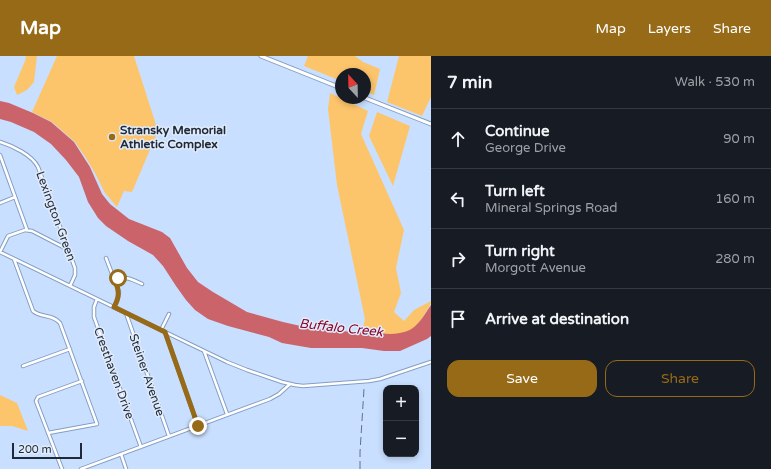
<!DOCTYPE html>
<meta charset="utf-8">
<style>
body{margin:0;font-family:"Varela Round",sans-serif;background:#242831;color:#f1f3f6}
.controls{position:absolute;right:12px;bottom:12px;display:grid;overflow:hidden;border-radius:8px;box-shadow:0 2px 6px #0003}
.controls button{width:36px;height:36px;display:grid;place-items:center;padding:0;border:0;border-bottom:1px solid #363941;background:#171b24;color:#f1f3f6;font:20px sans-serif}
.compass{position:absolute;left:335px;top:12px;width:36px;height:36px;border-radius:50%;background:#171b24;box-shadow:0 2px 6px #0003;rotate:338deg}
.scale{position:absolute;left:12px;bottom:10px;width:70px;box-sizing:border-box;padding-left:4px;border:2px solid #1f2938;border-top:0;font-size:11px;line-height:14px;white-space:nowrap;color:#1f2938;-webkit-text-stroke:3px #e0ebfb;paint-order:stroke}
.stop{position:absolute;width:12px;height:12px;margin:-9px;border:3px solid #966a17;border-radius:50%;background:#fff}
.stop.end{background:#966a17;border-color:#fff;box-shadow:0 1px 4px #0008}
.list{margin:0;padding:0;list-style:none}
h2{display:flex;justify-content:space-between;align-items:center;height:52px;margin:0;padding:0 16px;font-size:17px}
h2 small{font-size:13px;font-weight:400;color:#9ea1a6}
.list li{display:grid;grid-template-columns:26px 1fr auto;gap:12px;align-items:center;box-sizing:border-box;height:60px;padding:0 16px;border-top:1px solid #363941}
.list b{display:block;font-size:15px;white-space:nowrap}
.list p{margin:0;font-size:13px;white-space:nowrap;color:#9ea1a6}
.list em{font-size:13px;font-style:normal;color:#9ea1a6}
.actions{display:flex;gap:8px;padding:12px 16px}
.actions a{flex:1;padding:9px 0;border:1px solid #966a17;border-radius:12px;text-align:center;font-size:14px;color:#966a17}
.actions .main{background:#966a17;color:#fff}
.icon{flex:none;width:22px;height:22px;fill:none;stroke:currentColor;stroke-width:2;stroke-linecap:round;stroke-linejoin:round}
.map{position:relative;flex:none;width:431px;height:413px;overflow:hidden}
header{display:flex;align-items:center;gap:24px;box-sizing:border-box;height:56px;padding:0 20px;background:#966a17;color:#fff}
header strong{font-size:19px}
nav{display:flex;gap:22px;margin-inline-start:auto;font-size:14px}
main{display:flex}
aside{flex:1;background:#171b24}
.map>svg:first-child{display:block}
</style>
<header>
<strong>Map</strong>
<nav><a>Map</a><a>Layers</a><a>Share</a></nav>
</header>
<main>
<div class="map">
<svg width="431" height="413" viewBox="0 0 431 413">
<rect width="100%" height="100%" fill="#c9dfff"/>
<path fill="#fdc56b" d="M 26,0 L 37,0 L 34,26 L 27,34 L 17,39 L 14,31 L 25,5 Z
M 57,0 L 134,0 L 158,75 L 132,136 L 124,135 L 117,151 L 105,137 L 95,117 L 86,102 L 75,86 L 52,66 L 32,56 Z
M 308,0 L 355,0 L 363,6 L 380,13 L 374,39 L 365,35 L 365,18 L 341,18 L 341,25 L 304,10 Z
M 399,0 L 431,0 L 431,41 L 422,60 L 387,46 Z
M 330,37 L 368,55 L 361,78 L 404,174 L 396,212 L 401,237 L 394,256 L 404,265 L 414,254 L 431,245 C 431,250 427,254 424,259 C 421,264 417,270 412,273 C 398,282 377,277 362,276 L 365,263 L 337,129 L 328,53 Z
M 377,56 L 410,70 L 393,130 L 369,80 Z
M 0,339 L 17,347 L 28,375 L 12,370 L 0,370 Z"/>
<path fill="#cb636a" d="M 0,45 L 9,47 L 33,57 L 51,66 L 74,86 L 90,111 L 102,138 L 110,148 L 129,163 L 162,176 L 170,182 L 187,212 L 198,226 L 213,236 L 247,256 L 283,266 L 305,271 L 324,274 L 390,278 C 415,277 418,268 431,249 L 431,280 L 427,283 L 400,295 L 384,295 L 362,292 L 311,292 L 282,287 L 269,281 L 228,270 L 208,263 L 195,254 L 186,244 L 176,230 L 163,210 L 153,199 L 128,185 L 106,170 L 98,162 L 88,146 L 79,121 L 66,104 L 51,88 L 34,76 L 11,66 L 0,63 Z"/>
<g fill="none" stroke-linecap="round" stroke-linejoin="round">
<defs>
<path id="minor" d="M 0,86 C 13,90 32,99 38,111 L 75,212 L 75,219 L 70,230
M 0,99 L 27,174
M 0,147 L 15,141
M 0,196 L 227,306 L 247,314 L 282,326 L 295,329 L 303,330 L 369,325 L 380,323 L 431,306
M 0,196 L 8,180 L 25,174 L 32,175 L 65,192 L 68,194
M 106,202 L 119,236 L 118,242 L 114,251
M 14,203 L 33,255 C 41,262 53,258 60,267 L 97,368 L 48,377
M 115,224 C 125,219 133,224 142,228
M 97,243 L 94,251 L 94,261 L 141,391
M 126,257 L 169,380
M 161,274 L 169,258
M 165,276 L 198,370
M 204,295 L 227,358
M 23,310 L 70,293
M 121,398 L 126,413
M 62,413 L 36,345 L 38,341 L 82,325
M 81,413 L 270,343 L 279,338 L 290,328"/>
<path id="major" d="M 261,0 L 341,32
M 365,42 L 431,68"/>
</defs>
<use href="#minor" stroke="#849ec4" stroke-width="4.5"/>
<use href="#major" stroke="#849ec4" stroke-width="5"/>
<use href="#minor" stroke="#fff" stroke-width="2.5"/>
<use href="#major" stroke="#fff" stroke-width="3"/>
<path stroke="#637187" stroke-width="1" stroke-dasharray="8 4" stroke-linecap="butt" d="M 360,413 L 360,396 L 364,333"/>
</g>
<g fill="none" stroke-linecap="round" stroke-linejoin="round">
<path stroke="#966a17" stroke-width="5" d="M 118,222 L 115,224 C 119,234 120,241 114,251 L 165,276 L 198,370"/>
</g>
<circle fill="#966a17" stroke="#e0ebfb" stroke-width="1.5" cx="112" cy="81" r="4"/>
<g text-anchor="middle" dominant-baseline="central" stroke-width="3" stroke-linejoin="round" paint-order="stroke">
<g font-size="12" font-weight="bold" fill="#1f2938" stroke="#e0ebfb" text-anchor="start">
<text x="120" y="74">Stransky Memorial<tspan x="120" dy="14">Athletic Complex</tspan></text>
</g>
<g font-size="12" fill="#1f2938" stroke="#e0ebfb">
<text transform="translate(56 160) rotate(70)">Lexington Green</text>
<text transform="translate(114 317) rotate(70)">Cresthaven Drive</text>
<text transform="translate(147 319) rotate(71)">Steiner Avenue</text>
</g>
<g font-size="13" font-style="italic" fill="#8d0327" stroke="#e0ebfb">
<text transform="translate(341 272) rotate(6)">Buffalo Creek</text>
</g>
</g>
</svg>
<div class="controls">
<button>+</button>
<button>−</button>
</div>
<svg class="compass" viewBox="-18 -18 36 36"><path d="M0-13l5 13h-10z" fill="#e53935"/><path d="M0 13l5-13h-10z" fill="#9ea1a6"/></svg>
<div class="scale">200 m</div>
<div class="stop" style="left:118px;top:222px"></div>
<div class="stop end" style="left:198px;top:370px"></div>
</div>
<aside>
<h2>7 min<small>Walk · 530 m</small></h2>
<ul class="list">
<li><svg class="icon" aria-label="ahead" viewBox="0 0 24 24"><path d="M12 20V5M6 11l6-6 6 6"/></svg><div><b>Continue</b><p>George Drive</p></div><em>90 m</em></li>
<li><svg class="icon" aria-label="left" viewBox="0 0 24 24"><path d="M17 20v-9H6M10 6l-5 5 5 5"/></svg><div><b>Turn left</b><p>Mineral Springs Road</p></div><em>160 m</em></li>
<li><svg class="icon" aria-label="right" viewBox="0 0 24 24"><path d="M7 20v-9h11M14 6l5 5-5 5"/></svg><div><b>Turn right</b><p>Morgott Avenue</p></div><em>280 m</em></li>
<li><svg class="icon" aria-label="arrive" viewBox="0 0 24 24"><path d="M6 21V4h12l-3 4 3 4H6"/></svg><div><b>Arrive at destination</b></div></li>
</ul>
<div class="actions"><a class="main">Save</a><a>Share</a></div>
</aside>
</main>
